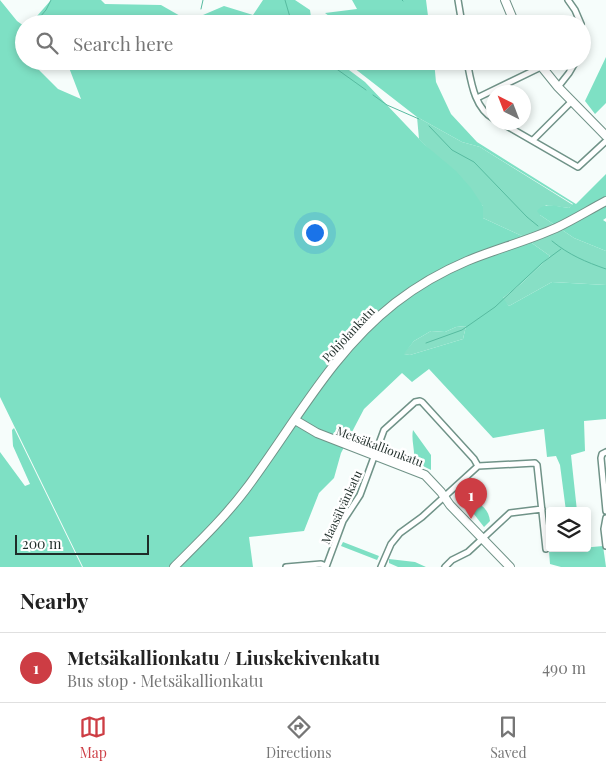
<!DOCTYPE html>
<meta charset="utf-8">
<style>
body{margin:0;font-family:"Playfair Display",serif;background:#f2f2f2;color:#222}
.controls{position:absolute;right:15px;bottom:15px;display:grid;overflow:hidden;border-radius:5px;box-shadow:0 2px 8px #0003}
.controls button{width:45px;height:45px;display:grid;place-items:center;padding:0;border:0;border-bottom:1px solid #e0e0e0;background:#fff;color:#222;font:25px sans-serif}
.compass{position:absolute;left:486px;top:85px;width:45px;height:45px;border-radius:50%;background:#fff;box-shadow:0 2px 8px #0003;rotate:318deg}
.scale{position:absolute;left:15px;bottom:12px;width:134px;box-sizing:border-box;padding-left:5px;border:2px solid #1f2d29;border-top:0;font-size:14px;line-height:18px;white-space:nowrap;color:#1f2d29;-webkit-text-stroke:4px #fff;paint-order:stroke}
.you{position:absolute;left:314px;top:232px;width:18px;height:18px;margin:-12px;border:4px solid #fff;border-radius:50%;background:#1a73e8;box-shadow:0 0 0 8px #1a73e833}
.badge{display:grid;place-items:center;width:32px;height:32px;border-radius:50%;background:#cd3d44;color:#fff;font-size:16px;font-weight:700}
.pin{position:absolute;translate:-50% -41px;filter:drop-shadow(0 1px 2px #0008)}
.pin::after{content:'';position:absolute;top:26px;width:18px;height:15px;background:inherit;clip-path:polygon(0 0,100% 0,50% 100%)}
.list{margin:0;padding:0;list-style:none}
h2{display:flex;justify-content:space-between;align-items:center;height:65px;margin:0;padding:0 20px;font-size:21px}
h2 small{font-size:16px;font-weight:400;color:#767676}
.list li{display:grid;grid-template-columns:32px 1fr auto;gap:15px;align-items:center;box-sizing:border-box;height:70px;padding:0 20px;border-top:1px solid #e0e0e0}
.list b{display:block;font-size:19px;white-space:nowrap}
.list p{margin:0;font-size:16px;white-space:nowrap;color:#767676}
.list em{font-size:16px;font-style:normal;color:#767676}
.icon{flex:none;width:28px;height:28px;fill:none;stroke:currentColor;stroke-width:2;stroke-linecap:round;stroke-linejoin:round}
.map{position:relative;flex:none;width:606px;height:567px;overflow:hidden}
.search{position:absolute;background:#fff;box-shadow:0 2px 8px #0003;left:15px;right:15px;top:15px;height:55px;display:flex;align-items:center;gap:12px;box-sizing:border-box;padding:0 18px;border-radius:28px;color:#767676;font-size:19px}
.sheet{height:135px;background:#fff}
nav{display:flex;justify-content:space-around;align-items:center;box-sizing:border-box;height:70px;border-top:1px solid #e0e0e0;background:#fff;font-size:14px;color:#767676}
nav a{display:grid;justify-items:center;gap:2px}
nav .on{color:#cd3d44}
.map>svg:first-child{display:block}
</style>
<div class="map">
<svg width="606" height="567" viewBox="0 0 606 567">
<rect width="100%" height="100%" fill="#f6fdfb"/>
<path fill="#87dfc5" d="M 417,117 L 462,142 L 480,147 L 573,205 L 569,208 L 546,205 L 540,215 L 574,238 L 606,251 L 606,285 L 552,282 L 509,306 L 502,299 L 522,283 L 550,256 L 522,236 L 483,218 L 483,206 L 419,139 Z
M 466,326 L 463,339 L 410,355 L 403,354 L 414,341 L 431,331 L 445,332 L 456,327 Z"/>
<path fill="#7ee0c4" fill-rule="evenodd" d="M 0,0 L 17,21 L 24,26 L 24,40 L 18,49 L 24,55 L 24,61 L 30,61 L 58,89 L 81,99 L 68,65 L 65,61 L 337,61 L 365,82 L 425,145 L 456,171 L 471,188 L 483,206 L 483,218 L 522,236 L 550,256 L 522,283 L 503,298 L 509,306 L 552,282 L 606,285 L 606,419 L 584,421 L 585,451 L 571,455 L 577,511 L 566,511 L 560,465 L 556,456 L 547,457 L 544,429 L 493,438 L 429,369 L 412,382 L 402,373 L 364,409 L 341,453 L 334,478 L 319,493 L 304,531 L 249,537 L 253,567 L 83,567 L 0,397 ZM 466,326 L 463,339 L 410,355 L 404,354 L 414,341 L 431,331 L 445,332 L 456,327 Z
M 51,0 L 101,0 L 105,4 L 161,5 L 189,21 L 224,6 L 253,15 L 263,0 L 295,0 L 310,10 L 312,24 L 38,24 L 37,16 Z
M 352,0 L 426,0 L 429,24 L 319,24 L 319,18 L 329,16 L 325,13 L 357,9 Z
M 606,57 L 606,103 L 595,114 L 585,101 Z
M 345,61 L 434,61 L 436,82 L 451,114 L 477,142 L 576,204 L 606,174 L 606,218 L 603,220 L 606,222 L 606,251 L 574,238 L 540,215 L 537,211 C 545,201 558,207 569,208 L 573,204 L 480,147 L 462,142 L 417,117 Z
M 14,428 L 82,567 L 0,567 L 0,452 L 25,486 L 30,484 L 13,446 L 12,430 Z
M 413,430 L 431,455 L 431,470 L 417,463 L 414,460 C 415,449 411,440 413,430 Z
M 475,503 C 484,505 489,512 490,521 L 484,527 L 470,509 Z
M 343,542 L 379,556 L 377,560 L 341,546 Z
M 603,546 L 606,567 L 561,567 L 550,564 L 549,551 Z
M 389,559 L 415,562 L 426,567 L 398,567 L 389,563 Z"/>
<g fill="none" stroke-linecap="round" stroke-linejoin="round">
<path stroke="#57bba0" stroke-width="1" d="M 285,0 L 292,24
M 402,0 L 403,1
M 201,9 L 203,0
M 34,24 L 46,10 L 51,0
M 24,36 L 24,35
M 328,61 L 331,65 L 366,90
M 373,95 L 387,105 L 419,119
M 429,126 L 452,150 L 474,162 L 527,217 L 538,226
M 552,241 C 569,255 586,262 606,269
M 426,343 L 462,330 L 495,307 L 542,263 L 561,249"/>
<defs>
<path id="street" d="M 458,0 L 462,24
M 568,0 L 575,10 L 581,24
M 467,61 C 471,81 474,108 494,119
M 558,87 L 569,73 L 576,61
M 477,98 L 541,67
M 500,122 L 578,167 L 606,141
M 533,140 L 572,101
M 606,452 L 602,454 L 601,458 L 606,511
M 606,518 L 604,529 L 606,546
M 286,567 L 321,564 L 326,566
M 326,567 L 343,521 L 360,495 L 384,430 L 415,402 L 420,401 L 422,402 L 474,459 L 478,466
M 381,567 L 391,544 L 400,533 L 422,517 L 478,466 L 535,463 L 537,465 L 546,549
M 445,567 L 452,560 L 468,552 L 510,513 L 542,509"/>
<path id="secondary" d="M 505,0 L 515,24
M 537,61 L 558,87 L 606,136
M 295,420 L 317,433 L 425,475 L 441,492 L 450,505 L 510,567
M 174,567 C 199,542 225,517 246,489 C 294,425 331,353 395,303 C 417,286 441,272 467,261 C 496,249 527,241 556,228 C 573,220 589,210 606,201"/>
</defs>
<use href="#street" stroke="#709388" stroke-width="8"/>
<use href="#secondary" stroke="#709388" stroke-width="10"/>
<use href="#street" stroke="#fff" stroke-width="5"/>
<use href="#secondary" stroke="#fff" stroke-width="8"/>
</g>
<g text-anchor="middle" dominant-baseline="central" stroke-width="5" stroke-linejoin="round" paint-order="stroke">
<g font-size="12" fill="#1f2d29" stroke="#fff">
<text transform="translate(348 334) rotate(-47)">Pohjolankatu</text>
<text transform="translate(380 446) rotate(21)">Metsäkallionkatu</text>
<text transform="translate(341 507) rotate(-65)">Maasälvänkatu</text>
</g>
</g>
</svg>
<div class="controls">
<button><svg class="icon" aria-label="layers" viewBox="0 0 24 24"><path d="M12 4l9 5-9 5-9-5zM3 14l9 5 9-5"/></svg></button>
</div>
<svg class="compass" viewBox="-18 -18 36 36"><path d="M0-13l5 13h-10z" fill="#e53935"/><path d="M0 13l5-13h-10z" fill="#767676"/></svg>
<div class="scale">200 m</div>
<div class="you"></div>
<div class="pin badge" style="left:471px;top:519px">1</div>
<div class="search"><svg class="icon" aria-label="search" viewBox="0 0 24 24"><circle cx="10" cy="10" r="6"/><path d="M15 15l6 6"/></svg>Search here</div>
</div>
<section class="sheet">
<h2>Nearby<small></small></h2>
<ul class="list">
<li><span class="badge">1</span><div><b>Metsäkallionkatu / Liuskekivenkatu</b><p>Bus stop · Metsäkallionkatu</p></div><em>490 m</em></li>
</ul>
</section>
<nav>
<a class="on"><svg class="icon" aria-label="map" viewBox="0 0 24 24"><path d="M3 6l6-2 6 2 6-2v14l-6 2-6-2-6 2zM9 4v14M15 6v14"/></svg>Map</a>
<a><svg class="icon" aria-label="directions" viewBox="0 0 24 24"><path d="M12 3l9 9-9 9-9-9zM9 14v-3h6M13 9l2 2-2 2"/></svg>Directions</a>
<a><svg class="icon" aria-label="saved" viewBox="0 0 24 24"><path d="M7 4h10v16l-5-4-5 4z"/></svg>Saved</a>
</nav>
